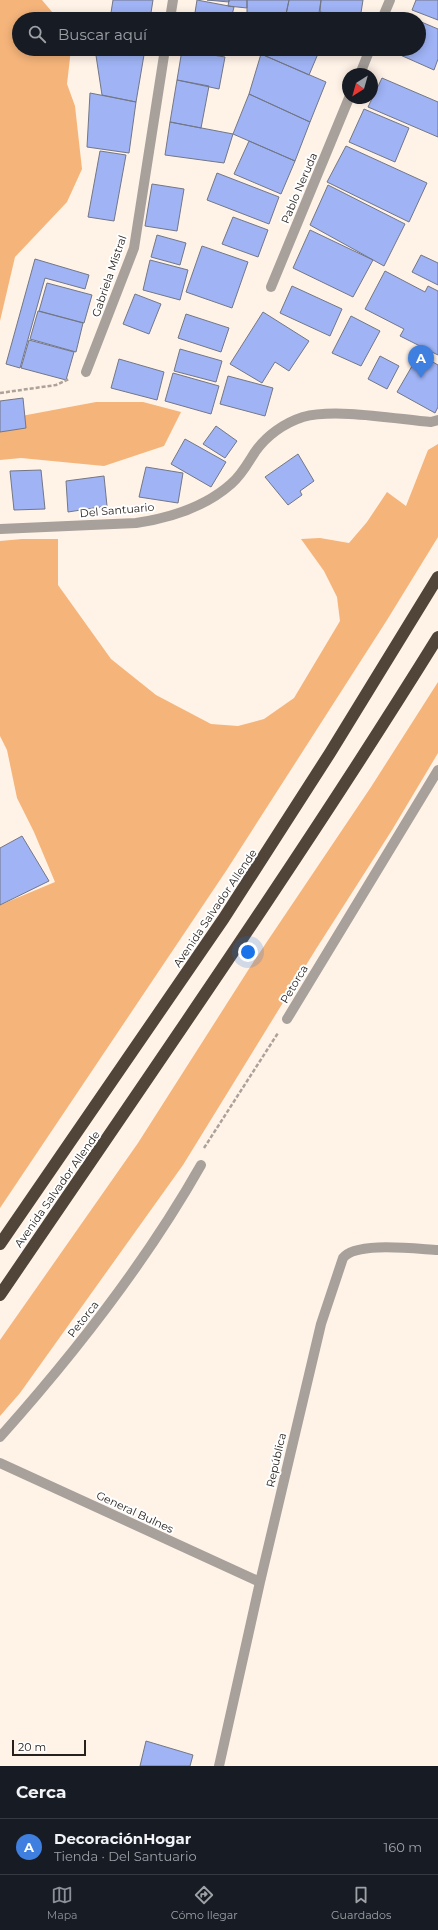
<!DOCTYPE html>
<html lang="es">
<meta charset="utf-8">
<style>
body{margin:0;font-family:Montserrat,sans-serif;background:#242831;color:#f1f3f6}
.compass{position:absolute;left:342px;top:68px;width:36px;height:36px;border-radius:50%;background:#171b24;box-shadow:0 2px 10px #0003;rotate:217deg}
.scale{position:absolute;left:12px;bottom:10px;width:74px;box-sizing:border-box;padding-left:4px;border:2px solid #26211c;border-top:0;font-size:11px;line-height:14px;white-space:nowrap;color:#26211c;-webkit-text-stroke:3px #fff;paint-order:stroke}
.you{position:absolute;left:248px;top:952px;width:14px;height:14px;margin:-10px;border:3px solid #fff;border-radius:50%;background:#1a73e8;box-shadow:0 0 0 6px #1a73e833}
.badge{display:grid;place-items:center;width:26px;height:26px;border-radius:50%;background:#8c9099;color:#fff;font-size:13px;font-weight:700}
.pin{position:absolute;translate:-50% -33px;filter:drop-shadow(0 1px 2px #0008)}
.pin::after{content:'';position:absolute;top:21px;width:14px;height:12px;background:inherit;clip-path:polygon(0 0,100% 0,50% 100%)}
.list{margin:0;padding:0;list-style:none}
h2{display:flex;justify-content:space-between;align-items:center;height:52px;margin:0;padding:0 16px;font-size:17px}
h2 small{font-size:13px;font-weight:400;color:#9ea1a6}
.list li{display:grid;grid-template-columns:26px 1fr auto;gap:12px;align-items:center;box-sizing:border-box;height:56px;padding:0 16px;border-top:1px solid #363941}
.list b{display:block;font-size:15px;white-space:nowrap}
.list p{margin:0;font-size:13px;white-space:nowrap;color:#9ea1a6}
.list em{font-size:13px;font-style:normal;color:#9ea1a6}
.icon{flex:none;width:22px;height:22px;fill:none;stroke:currentColor;stroke-width:2;stroke-linecap:round;stroke-linejoin:round}
.map{position:relative;flex:none;width:438px;height:1766px;overflow:hidden}
.search{position:absolute;background:#171b24;box-shadow:0 2px 10px #0003;left:12px;right:12px;top:12px;height:44px;display:flex;align-items:center;gap:10px;box-sizing:border-box;padding:0 14px;border-radius:22px;color:#9ea1a6;font-size:15px}
.sheet{height:108px;background:#171b24}
nav{display:flex;justify-content:space-around;align-items:center;box-sizing:border-box;height:56px;border-top:1px solid #363941;background:#171b24;font-size:11px;color:#9ea1a6}
nav a{display:grid;justify-items:center;gap:2px}
nav .on{color:#8c9099}
.map>svg:first-child{display:block}
</style>
<div class="map">
<svg width="438" height="1766" viewBox="0 0 438 1766">
<rect width="100%" height="100%" fill="#fff2e7"/>
<path fill="#f5b47a" d="M 0,0 L 42,0 L 58,19 L 19,19 L 19,49 L 71,49 L 67,84 L 75,106 L 82,169 L 67,202 L 15,257 L 0,321 Z
M 96,402 L 143,402 L 181,412 L 164,446 L 104,466 L 21,458 L 0,460 L 0,420 Z
M 438,444 L 438,537 L 387,620 L 226,871 L 0,1208 L 0,905 L 55,882 L 34,832 L 17,798 L 7,750 L 0,736 L 0,541 L 22,539 L 58,539 L 58,585 L 111,659 L 156,695 L 211,724 L 238,726 L 264,719 L 294,698 L 340,621 L 337,597 L 324,571 L 301,539 L 320,538 L 349,543 L 367,522 L 387,492 L 406,506 L 428,450 Z
M 438,682 L 438,753 L 392,830 L 316,949 L 183,1165 L 20,1393 L 0,1416 L 0,1340 L 138,1143 L 254,961 L 371,787 Z"/>
<path fill="#9fb3f5" stroke="#727786" d="M 113,0 L 153,0 L 150,19 L 110,19 Z
M 197,0 L 234,7 L 231,19 L 194,19 Z
M 207,0 L 229,0 L 229,2 Z
M 229,0 L 247,0 L 247,8 L 228,6 Z
M 247,0 L 289,0 L 285,19 L 267,19 L 247,14 Z
M 289,0 L 321,0 L 318,19 L 285,19 Z
M 321,0 L 363,0 L 360,19 L 320,12 Z
M 416,0 L 438,0 L 438,20 L 412,10 Z
M 238,14 L 254,19 L 236,19 Z
M 419,21 L 438,29 L 438,59 L 434,70 L 398,54 L 400,49 L 419,49 Z
M 95,49 L 145,49 L 136,102 L 102,95 Z
M 231,49 L 259,49 L 257,55 Z
M 263,49 L 320,49 L 309,75 L 261,54 Z
M 182,50 L 225,57 L 219,89 L 177,80 Z
M 261,54 L 326,82 L 310,122 L 249,94 Z
M 382,78 L 438,102 L 438,137 L 368,107 Z
M 177,80 L 209,86 L 201,128 L 170,122 Z
M 90,93 L 136,102 L 129,153 L 87,147 Z
M 249,94 L 310,122 L 295,161 L 233,134 Z
M 364,109 L 409,128 L 395,162 L 349,142 Z
M 170,122 L 233,134 L 224,163 L 165,155 Z
M 249,141 L 295,161 L 281,194 L 234,174 Z
M 346,146 L 427,183 L 409,222 L 327,182 Z
M 100,151 L 126,155 L 114,221 L 88,217 Z
M 217,173 L 279,197 L 269,224 L 207,200 Z
M 152,184 L 184,189 L 177,231 L 145,226 Z
M 328,185 L 405,224 L 384,266 L 310,225 Z
M 233,217 L 268,230 L 258,257 L 222,244 Z
M 310,230 L 373,260 L 353,297 L 293,268 Z
M 157,235 L 186,243 L 180,265 L 151,257 Z
M 202,246 L 248,262 L 232,308 L 186,292 Z
M 421,255 L 438,263 L 438,285 L 412,272 Z
M 35,259 L 89,275 L 85,289 L 45,278 L 20,368 L 6,364 Z
M 150,260 L 188,270 L 180,300 L 143,290 Z
M 385,271 L 425,292 L 428,286 L 438,291 L 438,355 L 400,336 L 404,329 L 365,309 Z
M 47,283 L 92,295 L 84,323 L 39,311 Z
M 292,286 L 342,309 L 330,336 L 280,313 Z
M 135,294 L 161,304 L 149,334 L 123,324 Z
M 38,311 L 83,323 L 76,352 L 30,339 Z
M 263,312 L 309,341 L 289,371 L 275,362 L 262,383 L 230,364 Z
M 186,314 L 229,328 L 221,352 L 178,338 Z
M 351,316 L 380,331 L 361,366 L 332,353 Z
M 29,340 L 74,352 L 66,380 L 21,368 Z
M 180,349 L 222,361 L 216,382 L 174,371 Z
M 419,354 L 438,365 L 438,407 L 435,413 L 397,392 Z
M 380,356 L 399,366 L 387,389 L 368,379 Z
M 119,359 L 164,372 L 157,400 L 111,388 Z
M 173,373 L 219,386 L 211,414 L 165,401 Z
M 228,376 L 273,388 L 265,416 L 220,404 Z
M 23,398 L 26,428 L 0,432 L 0,401 Z
M 216,426 L 237,441 L 225,458 L 203,444 Z
M 185,439 L 226,462 L 211,487 L 171,464 Z
M 298,454 L 314,481 L 300,491 L 302,495 L 288,505 L 265,477 Z
M 146,467 L 183,473 L 178,503 L 139,497 Z
M 41,470 L 45,509 L 14,510 L 10,471 Z
M 104,476 L 107,506 L 68,512 L 66,481 Z
M 22,836 L 49,881 L 0,905 L 0,848 Z
M 146,1741 L 193,1755 L 190,1766 L 140,1766 Z"/>
<g fill="none" stroke-linecap="round" stroke-linejoin="round">
<path stroke="#aca299" stroke-width="2.5" stroke-dasharray="4 2" stroke-linecap="butt" d="M 0,393 L 56,385 L 69,379
M 204,1148 L 278,1033"/>
<path stroke="#a7a09b" stroke-width="10" d="M 170,19 L 173,0
M 382,19 L 390,0
M 360,74 L 370,49
M 271,287 L 349,98
M 86,372 L 134,248 L 165,49
M 0,529 L 136,523 C 170,518 205,507 231,484 C 241,476 248,463 255,452 C 266,436 284,423 303,417 C 335,408 396,419 431,422 L 438,420
M 287,1019 L 438,770
M 0,1437 C 75,1353 145,1264 201,1165
M 0,1463 L 260,1582
M 219,1766 L 260,1582 L 321,1324 L 343,1258 C 355,1241 417,1249 438,1250"/>
<path stroke="#514439" stroke-width="12" d="M 0,1244 L 224,918 L 330,753 L 438,577
M 0,1295 C 148,1077 299,861 438,637"/>
</g>
<g text-anchor="middle" dominant-baseline="central" stroke-width="4" stroke-linejoin="round" paint-order="stroke">
<g font-size="11" fill="#26211c" stroke="#fff">
<text transform="translate(299 188) rotate(-67)">Pablo Neruda</text>
<text transform="translate(109 276) rotate(-71)">Gabriela Mistral</text>
<text transform="translate(117 510) rotate(-5)">Del Santuario</text>
<text transform="translate(215 908) rotate(-56)">Avenida Salvador Allende</text>
<text transform="translate(294 984) rotate(-59)">Petorca</text>
<text transform="translate(57 1189) rotate(-55)">Avenida Salvador Allende</text>
<text transform="translate(83 1319) rotate(-52)">Petorca</text>
<text transform="translate(276 1460) rotate(-77)">República</text>
<text transform="translate(135 1512) rotate(25)">General Bulnes</text>
</g>
</g>
</svg>
<svg class="compass" viewBox="-18 -18 36 36"><path d="M0-13l5 13h-10z" fill="#e53935"/><path d="M0 13l5-13h-10z" fill="#9ea1a6"/></svg>
<div class="scale">20 m</div>
<div class="you"></div>
<div class="pin badge" style="left:421px;top:378px;background:#3f7fe0">A</div>
<div class="search"><svg class="icon" aria-label="search" viewBox="0 0 24 24"><circle cx="10" cy="10" r="6"/><path d="M15 15l6 6"/></svg>Buscar aquí</div>
</div>
<section class="sheet">
<h2>Cerca<small></small></h2>
<ul class="list">
<li><span class="badge" style="background:#3f7fe0">A</span><div><b>DecoraciónHogar</b><p>Tienda · Del Santuario</p></div><em>160 m</em></li>
</ul>
</section>
<nav>
<a class="on"><svg class="icon" aria-label="map" viewBox="0 0 24 24"><path d="M3 6l6-2 6 2 6-2v14l-6 2-6-2-6 2zM9 4v14M15 6v14"/></svg>Mapa</a>
<a><svg class="icon" aria-label="directions" viewBox="0 0 24 24"><path d="M12 3l9 9-9 9-9-9zM9 14v-3h6M13 9l2 2-2 2"/></svg>Cómo llegar</a>
<a><svg class="icon" aria-label="saved" viewBox="0 0 24 24"><path d="M7 4h10v16l-5-4-5 4z"/></svg>Guardados</a>
</nav>
